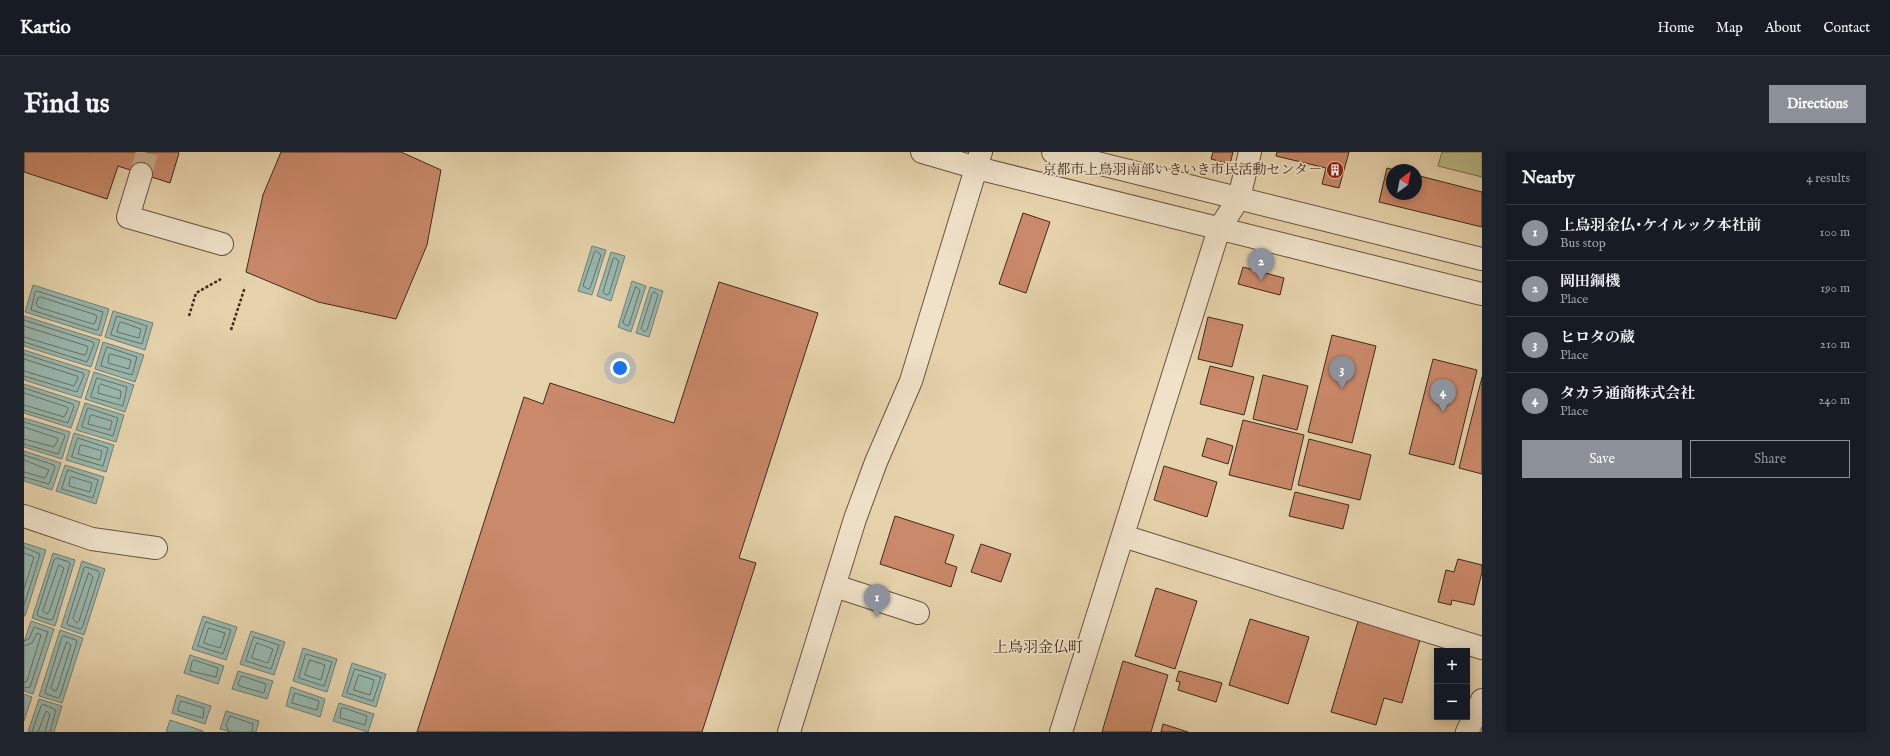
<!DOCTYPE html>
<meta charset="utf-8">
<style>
body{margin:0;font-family:"IM FELL English","Noto Serif JP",serif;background:#20242c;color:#f1f3f6}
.controls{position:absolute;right:12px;bottom:12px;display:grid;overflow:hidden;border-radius:0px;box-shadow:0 2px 10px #0003}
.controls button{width:36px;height:36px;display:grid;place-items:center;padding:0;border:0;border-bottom:1px solid #363941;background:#171b24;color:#f1f3f6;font:20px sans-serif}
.compass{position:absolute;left:1362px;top:12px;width:36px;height:36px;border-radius:50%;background:#171b24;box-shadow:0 2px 10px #0003;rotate:32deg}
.you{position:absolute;left:596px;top:216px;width:14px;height:14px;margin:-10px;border:3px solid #fff;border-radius:50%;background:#1a73e8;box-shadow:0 0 0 6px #1a73e833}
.badge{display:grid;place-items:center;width:26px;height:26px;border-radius:50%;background:#8c9099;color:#fff;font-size:13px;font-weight:700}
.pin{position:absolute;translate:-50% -33px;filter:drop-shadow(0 1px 2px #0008)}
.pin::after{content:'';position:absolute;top:21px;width:14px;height:12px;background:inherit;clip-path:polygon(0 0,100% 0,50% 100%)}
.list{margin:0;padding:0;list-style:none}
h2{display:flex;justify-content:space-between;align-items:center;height:52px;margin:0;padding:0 16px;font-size:17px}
h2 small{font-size:13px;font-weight:400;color:#9ea1a6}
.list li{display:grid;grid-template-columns:26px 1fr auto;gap:12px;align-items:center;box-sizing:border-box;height:56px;padding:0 16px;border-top:1px solid #363941}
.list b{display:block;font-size:15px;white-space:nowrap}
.list p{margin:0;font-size:13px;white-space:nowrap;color:#9ea1a6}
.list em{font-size:13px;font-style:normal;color:#9ea1a6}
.actions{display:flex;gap:8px;padding:12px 16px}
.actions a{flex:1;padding:9px 0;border:1px solid #8c9099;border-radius:0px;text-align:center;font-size:14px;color:#8c9099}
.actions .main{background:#8c9099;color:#fff}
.map{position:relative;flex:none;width:1458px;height:580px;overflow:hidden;border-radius:0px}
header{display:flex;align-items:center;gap:24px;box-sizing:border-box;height:56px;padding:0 20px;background:#171b24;border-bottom:1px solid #363941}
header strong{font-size:19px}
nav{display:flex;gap:22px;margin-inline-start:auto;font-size:14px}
.intro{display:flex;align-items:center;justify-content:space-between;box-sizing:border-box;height:96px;padding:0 24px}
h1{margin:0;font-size:28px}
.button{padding:10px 18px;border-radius:0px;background:#8c9099;color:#fff;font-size:14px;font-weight:700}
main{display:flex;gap:24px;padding:0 24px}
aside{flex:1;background:#171b24;border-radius:0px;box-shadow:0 2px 10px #0003}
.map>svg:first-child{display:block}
</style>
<header>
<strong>Kartio</strong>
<nav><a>Home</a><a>Map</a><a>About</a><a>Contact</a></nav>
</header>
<div class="intro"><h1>Find us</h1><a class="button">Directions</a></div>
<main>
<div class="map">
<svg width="1458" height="580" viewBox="0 0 1458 580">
<rect width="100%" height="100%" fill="#e6d3ac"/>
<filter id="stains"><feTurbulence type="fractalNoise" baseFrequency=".005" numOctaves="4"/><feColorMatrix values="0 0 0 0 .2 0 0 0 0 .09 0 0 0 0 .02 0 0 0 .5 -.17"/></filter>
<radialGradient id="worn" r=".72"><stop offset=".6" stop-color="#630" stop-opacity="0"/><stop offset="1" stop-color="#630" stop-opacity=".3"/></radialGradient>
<path fill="#babb86" stroke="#7c7250" d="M 1418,0 L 1458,0 L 1458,25 L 1414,14 Z"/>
<path fill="#97b7ae" stroke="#747f73" d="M 568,94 L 582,98 L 568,143 L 554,139 Z
M 587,100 L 601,104 L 587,149 L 573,144 Z
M 608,129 L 622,134 L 607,180 L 594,175 Z
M 9,133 L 85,157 L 77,184 L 1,160 Z
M 626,135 L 639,139 L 625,185 L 612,181 Z
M 89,159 L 129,171 L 121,198 L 81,185 Z
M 0,164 L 76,188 L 67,215 L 0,194 Z
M 79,190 L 120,203 L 111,230 L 71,217 Z
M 0,198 L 66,219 L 57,246 L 0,228 Z
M 70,220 L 110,233 L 101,260 L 61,247 Z
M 0,232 L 56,250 L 47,276 L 0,261 Z
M 61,251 L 100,263 L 92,290 L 52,278 Z
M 0,266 L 46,280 L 38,307 L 0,295 Z
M 50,281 L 90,293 L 82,320 L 42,308 Z
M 0,299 L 37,311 L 28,338 L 0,329 Z
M 41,313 L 80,325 L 72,352 L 32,339 Z
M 0,391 L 22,398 L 1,464 L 0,464 Z
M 29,401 L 51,408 L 31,474 L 8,466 Z
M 58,409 L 81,417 L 60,483 L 37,475 Z
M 179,464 L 213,475 L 202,508 L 168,497 Z
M 7,469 L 30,477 L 9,542 L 0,539 L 0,490 Z
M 36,478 L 59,486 L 38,551 L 15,544 Z
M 227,479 L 261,490 L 250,523 L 216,512 Z
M 279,496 L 313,507 L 303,540 L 269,529 Z
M 166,503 L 200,514 L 194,532 L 160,521 Z
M 328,511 L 362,522 L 352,555 L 318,544 Z
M 214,519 L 249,529 L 243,547 L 208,537 Z
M 267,535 L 301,547 L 296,565 L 262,554 Z
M 0,542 L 8,545 L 0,569 Z
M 153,543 L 187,554 L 181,572 L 148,561 Z
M 15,547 L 38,554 L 30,580 L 4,580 Z
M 315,551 L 350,562 L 344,580 L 309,569 Z
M 202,559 L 235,569 L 232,580 L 207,580 L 196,577 Z
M 146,568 L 179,579 L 179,580 L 142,580 Z"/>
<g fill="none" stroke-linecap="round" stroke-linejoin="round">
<path stroke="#6b7064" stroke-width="1" d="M 572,99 L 577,103 L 566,136 L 564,137 L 559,134 L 570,101 Z
M 591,106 L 595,109 L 585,142 L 582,143 L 579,140 L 589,107 Z
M 612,135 L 616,138 L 605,173 L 603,174 L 599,171 Z
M 13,139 L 79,160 L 74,178 L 72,178 L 7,158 L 11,140 Z
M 630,140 L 634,143 L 623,178 L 621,180 L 617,177 L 628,142 Z
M 17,145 L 72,163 L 73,165 L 71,171 L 69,172 L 14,155 L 12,152 L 14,146 Z
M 93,164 L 123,174 L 118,192 L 87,183 Z
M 0,168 L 69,190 L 70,192 L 63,210 L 0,190
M 97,170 L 117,177 L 115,186 L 93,180 L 95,172 Z
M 0,174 L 63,194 L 64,196 L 62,202 L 60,203 L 0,185
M 83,195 L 113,205 L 108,223 L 77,214 Z
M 0,202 L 59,221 L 60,223 L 53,240 L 0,224
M 87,202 L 107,208 L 105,217 L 84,211 L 85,203 Z
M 0,207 L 53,224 L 54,226 L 50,234 L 0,219
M 73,226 L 103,235 L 99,254 L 67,245 Z
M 77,232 L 97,239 L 96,247 L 74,241 L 75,234 Z
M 0,236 L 49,252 L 50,254 L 44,271 L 0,258
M 0,241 L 43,255 L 44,257 L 40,265 L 0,253
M 64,256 L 94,266 L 89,284 L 58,275 Z
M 68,263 L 88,269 L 86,278 L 64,272 L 66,264 Z
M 0,270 L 39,282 L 41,284 L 34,302 L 0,292
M 0,275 L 33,286 L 34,288 L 30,295 L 0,287
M 54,286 L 84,296 L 79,314 L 48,305 Z
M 58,293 L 78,299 L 76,308 L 54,302 L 56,294 Z
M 0,303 L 30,313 L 31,315 L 25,332 L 0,325
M 0,308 L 25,318 L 21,326 L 0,320
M 44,318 L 74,328 L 69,346 L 38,337 Z
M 48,325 L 68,331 L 66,340 L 45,334 L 46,326 Z
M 0,395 L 16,402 L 0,454
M 0,401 L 10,405 L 0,437
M 33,406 L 45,410 L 46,412 L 29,467 L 26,468 L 14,464 L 13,462 L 30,408 Z
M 35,413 L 40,416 L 25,460 L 23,462 L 19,459 Z
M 62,415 L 74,419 L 76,421 L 58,476 L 56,477 L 44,473 L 43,471 L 60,416 Z
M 65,421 L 69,425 L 55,469 L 53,471 L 49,467 Z
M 182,470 L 207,478 L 199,502 L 174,494 Z
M 185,476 L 201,481 L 196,496 L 180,491 Z
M 40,484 L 52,488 L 53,490 L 36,544 L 34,546 L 22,542 L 21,540 L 38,485 Z
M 230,485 L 255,493 L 247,517 L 222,509 Z
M 0,489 L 5,487 L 10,475 L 24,480 L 6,535 L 0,536
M 43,490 L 47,493 L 33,538 L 30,539 L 27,536 Z
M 233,491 L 249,497 L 244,511 L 228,506 Z
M 0,494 L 8,491 L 13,481 L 17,483 L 3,529 L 0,531
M 282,502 L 308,510 L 300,534 L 275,526 Z
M 170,508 L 194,516 L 192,525 L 166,519 L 168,510 Z
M 286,508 L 301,513 L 297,528 L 281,523 Z
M 331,517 L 357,525 L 349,549 L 323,541 Z
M 335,523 L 350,528 L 346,543 L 330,538 Z
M 218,524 L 242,532 L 240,541 L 215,534 L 214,532 Z
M 271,541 L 295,549 L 293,558 L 268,551 Z
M 157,549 L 180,556 L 179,566 L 154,559 Z
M 320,556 L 343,564 L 341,573 L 316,566 L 317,557 Z
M 8,580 L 17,554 L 19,552 L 32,558 L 26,580
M 14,580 L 22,559 L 26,562 L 21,580
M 205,580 L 202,573 L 206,564 L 229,572 L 228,580"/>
</g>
<path fill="#ca896a" stroke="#3f2a1b" d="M 0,0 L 154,0 L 155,1 L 146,31 L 94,14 L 83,47 L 0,20 Z
M 257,0 L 377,0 L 417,18 L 403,93 L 372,167 L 294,150 L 222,120 L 239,43 Z
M 1189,0 L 1209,0 L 1206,12 L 1187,7 Z
M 1253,0 L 1325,0 L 1315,36 L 1298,32 L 1302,16 L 1252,4 Z
M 1363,16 L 1371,18 L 1368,18 L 1368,42 L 1392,42 L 1392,23 L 1458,40 L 1458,75 L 1355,50 Z
M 999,61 L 1026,70 L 1002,141 L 975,132 Z
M 1219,115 L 1260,126 L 1256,143 L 1214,132 Z
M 695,130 L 794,161 L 715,406 L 732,411 L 678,580 L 393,580 L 500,245 L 519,252 L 526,231 L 650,271 Z
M 1184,165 L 1219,173 L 1208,215 L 1174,207 Z
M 1308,183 L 1352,194 L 1328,291 L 1284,280 Z
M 1409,207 L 1453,218 L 1430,313 L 1385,302 Z
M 1186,214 L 1230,225 L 1220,263 L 1176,252 Z
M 1239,223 L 1284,234 L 1273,278 L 1229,267 Z
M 1458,225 L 1458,322 L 1435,316 Z
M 1219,268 L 1280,283 L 1267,338 L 1205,323 Z
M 1183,286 L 1209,294 L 1204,312 L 1178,304 Z
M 1285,287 L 1347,303 L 1336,348 L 1274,333 Z
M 1140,314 L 1193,330 L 1183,365 L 1130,348 Z
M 1271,340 L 1325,353 L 1319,377 L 1265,364 Z
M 871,364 L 930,383 L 921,411 L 933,415 L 927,435 L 856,412 Z
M 957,392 L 987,402 L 977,430 L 947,420 Z
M 1434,407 L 1458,413 L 1458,420 L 1450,453 L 1428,448 L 1427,453 L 1414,450 L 1422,418 L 1430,420 Z
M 1132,436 L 1173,449 L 1151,517 L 1111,504 Z
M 1335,466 L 1397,484 L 1378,551 L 1360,546 L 1352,573 L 1307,560 Z
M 1226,467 L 1285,485 L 1264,552 L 1205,533 Z
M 1099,509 L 1144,523 L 1127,580 L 1078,580 Z
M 1155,519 L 1198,531 L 1192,550 L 1154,538 L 1156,530 L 1152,529 Z
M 1139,572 L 1164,580 L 1137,580 Z"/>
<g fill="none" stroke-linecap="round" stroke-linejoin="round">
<path stroke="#c5b18f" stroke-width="22" stroke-dasharray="22 11" stroke-linecap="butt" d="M 117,22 L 123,0"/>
<defs>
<path id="minor" d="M 898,0 L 953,16 L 1458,142
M 1029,0 L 1458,107
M 117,22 L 104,65 L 198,92
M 0,364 L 68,387 L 132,396
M 1099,384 L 1458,496
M 811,434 L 894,461
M 765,580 L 831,367 L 852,310 L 887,229 L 957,0
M 1037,580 L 1195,77 L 1215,46 L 1226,0
M 1443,580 L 1458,548"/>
</defs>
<use href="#minor" stroke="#69543f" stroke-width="24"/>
<path stroke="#3f2a1b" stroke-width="2.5" stroke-dasharray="3 2" stroke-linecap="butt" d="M 165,164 L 172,141 L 197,127
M 207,178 L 221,135"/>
<use href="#minor" stroke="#efe2c9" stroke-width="22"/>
</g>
<defs>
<symbol id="building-disc" viewBox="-11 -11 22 22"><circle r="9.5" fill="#8f2418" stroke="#efe2c9"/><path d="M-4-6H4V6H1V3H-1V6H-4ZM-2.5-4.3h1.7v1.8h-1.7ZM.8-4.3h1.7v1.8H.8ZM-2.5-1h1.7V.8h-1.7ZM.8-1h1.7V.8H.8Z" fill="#fff"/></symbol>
</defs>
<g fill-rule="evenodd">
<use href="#building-disc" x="1301" y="8" width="20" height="20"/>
</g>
<g text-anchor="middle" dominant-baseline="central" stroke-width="3.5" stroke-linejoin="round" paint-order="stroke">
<g font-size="14" fill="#3f2a1b" stroke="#efe2c9" text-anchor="end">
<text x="1298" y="18">京都市上鳥羽南部いきいき市民活動センタ－</text>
</g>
<g font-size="15" fill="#3f2a1b" stroke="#efe2c9">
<text x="1014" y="495">上鳥羽金仏町</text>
</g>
</g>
<rect width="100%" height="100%" filter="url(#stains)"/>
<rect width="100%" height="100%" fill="url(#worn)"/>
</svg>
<div class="controls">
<button>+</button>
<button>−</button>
</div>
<svg class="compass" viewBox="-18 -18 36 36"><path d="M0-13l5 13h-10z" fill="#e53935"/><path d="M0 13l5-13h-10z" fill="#9ea1a6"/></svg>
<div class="you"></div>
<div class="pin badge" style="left:853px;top:465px">1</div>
<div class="pin badge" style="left:1237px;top:129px">2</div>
<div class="pin badge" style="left:1318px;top:237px">3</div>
<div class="pin badge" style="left:1419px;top:260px">4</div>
</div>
<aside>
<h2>Nearby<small>4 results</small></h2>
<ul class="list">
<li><span class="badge">1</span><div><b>上鳥羽金仏･ケイルック本社前</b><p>Bus stop</p></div><em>100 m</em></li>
<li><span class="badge">2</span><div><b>岡田鋼機</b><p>Place</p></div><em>190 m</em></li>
<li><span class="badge">3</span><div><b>ヒロタの蔵</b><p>Place</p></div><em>210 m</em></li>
<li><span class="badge">4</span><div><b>タカラ通商株式会社</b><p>Place</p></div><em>240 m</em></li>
</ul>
<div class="actions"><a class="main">Save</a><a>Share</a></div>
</aside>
</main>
